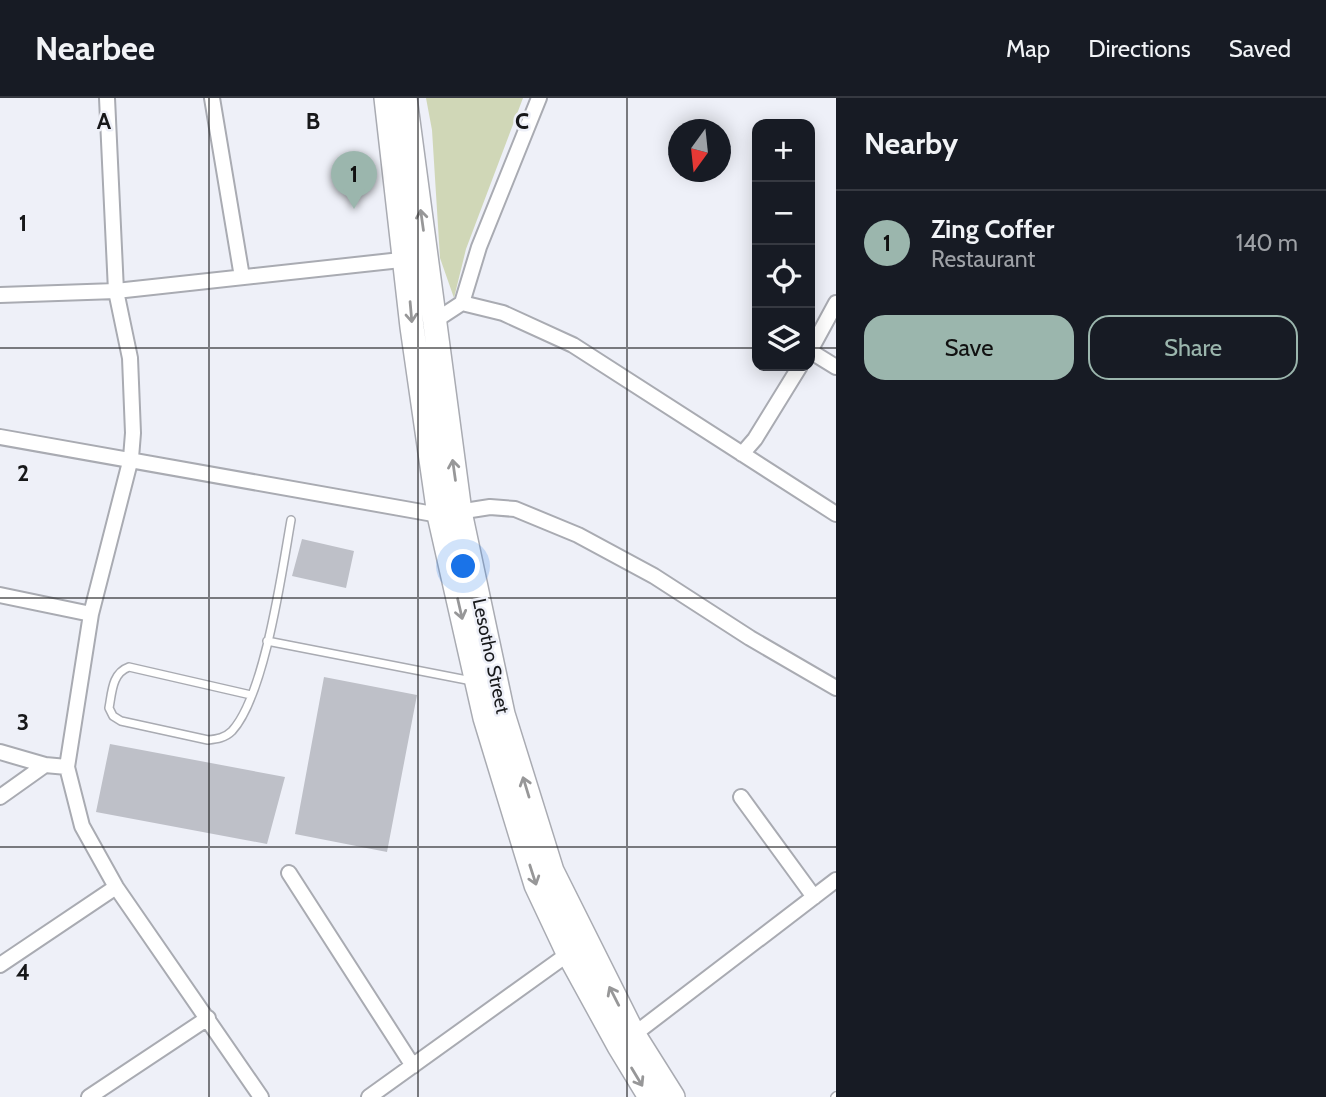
<!DOCTYPE html>
<meta charset="utf-8">
<style>
body{margin:0;font-family:Cabin,sans-serif;background:#20242c;color:#f1f3f6}
.controls{position:absolute;right:21px;top:21px;display:grid;overflow:hidden;border-radius:14px;box-shadow:0 4px 18px #0003}
.controls button{width:63px;height:63px;display:grid;place-items:center;padding:0;border:0;border-bottom:2px solid #363941;background:#171b24;color:#f1f3f6;font:35px sans-serif}
.compass{position:absolute;left:668px;top:21px;width:63px;height:63px;border-radius:50%;background:#171b24;box-shadow:0 4px 18px #0003;rotate:195deg}
.you{position:absolute;left:464px;top:469px;width:24px;height:24px;margin:-18px;border:5px solid #fff;border-radius:50%;background:#1a73e8;box-shadow:0 0 0 10px #1a73e833}
.badge{display:grid;place-items:center;width:46px;height:46px;border-radius:50%;background:#9bb6ad;color:#111;font-size:23px;font-weight:700}
.pin{position:absolute;translate:-50% -58px;filter:drop-shadow(0 2px 4px #0008)}
.pin::after{content:'';position:absolute;top:37px;width:24px;height:21px;background:inherit;clip-path:polygon(0 0,100% 0,50% 100%)}
.list{margin:0;padding:0;list-style:none}
h2{display:flex;justify-content:space-between;align-items:center;height:91px;margin:0;padding:0 28px;font-size:30px}
h2 small{font-size:23px;font-weight:400;color:#9ea1a6}
.list li{display:grid;grid-template-columns:46px 1fr auto;gap:21px;align-items:center;box-sizing:border-box;height:105px;padding:0 28px;border-top:2px solid #363941}
.list b{display:block;font-size:26px;white-space:nowrap}
.list p{margin:0;font-size:23px;white-space:nowrap;color:#9ea1a6}
.list em{font-size:23px;font-style:normal;color:#9ea1a6}
.actions{display:flex;gap:14px;padding:21px 28px}
.actions a{flex:1;padding:16px 0;border:2px solid #9bb6ad;border-radius:21px;text-align:center;font-size:24px;color:#9bb6ad}
.actions .main{background:#9bb6ad;color:#111}
.icon{flex:none;width:38px;height:38px;fill:none;stroke:currentColor;stroke-width:2;stroke-linecap:round;stroke-linejoin:round}
.map{position:relative;flex:none;width:836px;height:999px;overflow:hidden}
header{display:flex;align-items:center;gap:42px;box-sizing:border-box;height:98px;padding:0 35px;background:#171b24;border-bottom:2px solid #363941}
header strong{font-size:33px}
nav{display:flex;gap:38px;margin-inline-start:auto;font-size:24px}
main{display:flex}
aside{flex:1;background:#171b24}
.map>svg:first-child{display:block}
</style>
<header>
<strong>Nearbee</strong>
<nav><a>Map</a><a>Directions</a><a>Saved</a></nav>
</header>
<main>
<div class="map">
<svg width="836" height="999" viewBox="0 0 836 999">
<rect width="100%" height="100%" fill="#eef0f8"/>
<path fill="#d0d7b7" d="M 426,0 L 523,0 L 466,151 L 454,200 L 440,160 L 432,32 Z"/>
<path fill="#bec0c8" d="M 302,441 L 354,453 L 346,490 L 292,478 Z
M 324,579 L 417,597 L 387,754 L 295,736 Z
M 110,646 L 285,679 L 267,746 L 96,714 Z"/>
<g fill="none" stroke-linecap="round" stroke-linejoin="round">
<defs>
<path id="service" d="M 267,543 L 472,583
M 251,597 L 129,569 C 112,575 112,594 109,610 L 113,618 L 121,623 L 208,642 C 217,641 225,640 232,633 C 265,597 282,473 291,422
M 835,999 L 836,998"/>
<path id="minor" d="M 107,0 L 116,193 L 130,260 L 133,335 L 131,360 L 91,516 L 67,669 L 82,728 L 116,789 L 261,999
M 212,0 L 242,179
M 0,197 L 116,193 L 410,161
M 462,205 L 479,149 L 539,0
M 433,224 L 462,205 L 503,215 L 573,247 L 836,416
M 810,253 L 836,205
M 810,253 L 836,269
M 0,339 L 439,417 L 490,409 L 515,411 L 578,437 L 654,478 L 750,540 L 836,590
M 742,356 L 755,341 L 800,268
M 0,497 L 91,516
M 0,654 L 45,667 L 67,669
M 0,699 L 45,667
M 741,699 L 814,799
M 289,775 L 413,968
M 0,867 L 116,789
M 628,941 L 836,782
M 89,999 L 208,920
M 369,999 L 575,851"/>
<path id="primary" d="M 386,0 L 412,229 L 439,417 L 485,620 L 536,787 L 568,855 L 619,948 L 650,999
M 405,0 L 460,414 L 503,616 L 552,773 L 634,937 L 673,999"/>
</defs>
<use href="#service" stroke="#a9abb2" stroke-width="10"/>
<use href="#minor" stroke="#a9abb2" stroke-width="18"/>
<use href="#primary" stroke="#a9abb2" stroke-width="26"/>
<use href="#service" stroke="#fff" stroke-width="7"/>
<use href="#minor" stroke="#fff" stroke-width="14"/>
<use href="#primary" stroke="#fff" stroke-width="23"/>
</g>
<defs><path id="oneway-shaft" d="M-6 0H5M1.5-3L5.5 0L1.5 3" fill="none" stroke-width="1.6" stroke-linecap="round" stroke-linejoin="round" transform="scale(1.75)"/></defs>
<g stroke="#979798">
<use href="#oneway-shaft" transform="translate(422 122) rotate(-98)"/>
<use href="#oneway-shaft" transform="translate(411 214) rotate(85)"/>
<use href="#oneway-shaft" transform="translate(454 372) rotate(-98)"/>
<use href="#oneway-shaft" transform="translate(460 511) rotate(77)"/>
<use href="#oneway-shaft" transform="translate(526 689) rotate(-107)"/>
<use href="#oneway-shaft" transform="translate(533 777) rotate(72)"/>
<use href="#oneway-shaft" transform="translate(614 898) rotate(-117)"/>
<use href="#oneway-shaft" transform="translate(637 979) rotate(59)"/>
</g>
<path fill="none" stroke="#17181a" stroke-width="2" stroke-opacity="0.55" d="M 209,0 L 209,999M 418,0 L 418,999M 627,0 L 627,999M 0,250 L 757,250M 810,250 L 836,250M 0,500 L 836,500M 0,749 L 836,749"/>
<g text-anchor="middle" dominant-baseline="central" stroke-width="5" stroke-linejoin="round" paint-order="stroke">
<g font-size="19" fill="#17181a" stroke="#eef0f8">
<text transform="translate(491 558) rotate(78)">Lesotho Street</text>
</g>
</g>
<g font-size="23" text-anchor="middle" font-weight="bold" fill="#17181a" stroke="#eef0f8" stroke-width="5" stroke-linejoin="round" paint-order="stroke">
<text x="104" y="31">A</text>
<text x="313" y="31">B</text>
<text x="522" y="31">C</text>
<text x="23" y="133">1</text>
<text x="23" y="383">2</text>
<text x="23" y="632">3</text>
<text x="23" y="882">4</text>
</g>
</svg>
<div class="controls">
<button>+</button>
<button>−</button>
<button><svg class="icon" aria-label="locate" viewBox="0 0 24 24"><circle cx="12" cy="12" r="6"/><path d="M12 2v4M12 18v4M2 12h4M18 12h4"/></svg></button>
<button><svg class="icon" aria-label="layers" viewBox="0 0 24 24"><path d="M12 4l9 5-9 5-9-5zM3 14l9 5 9-5"/></svg></button>
</div>
<svg class="compass" viewBox="-18 -18 36 36"><path d="M0-13l5 13h-10z" fill="#e53935"/><path d="M0 13l5-13h-10z" fill="#9ea1a6"/></svg>
<div class="you"></div>
<div class="pin badge" style="left:354px;top:111px">1</div>
</div>
<aside>
<h2>Nearby<small></small></h2>
<ul class="list">
<li><span class="badge">1</span><div><b>Zing Coffer</b><p>Restaurant</p></div><em>140 m</em></li>
</ul>
<div class="actions"><a class="main">Save</a><a>Share</a></div>
</aside>
</main>
